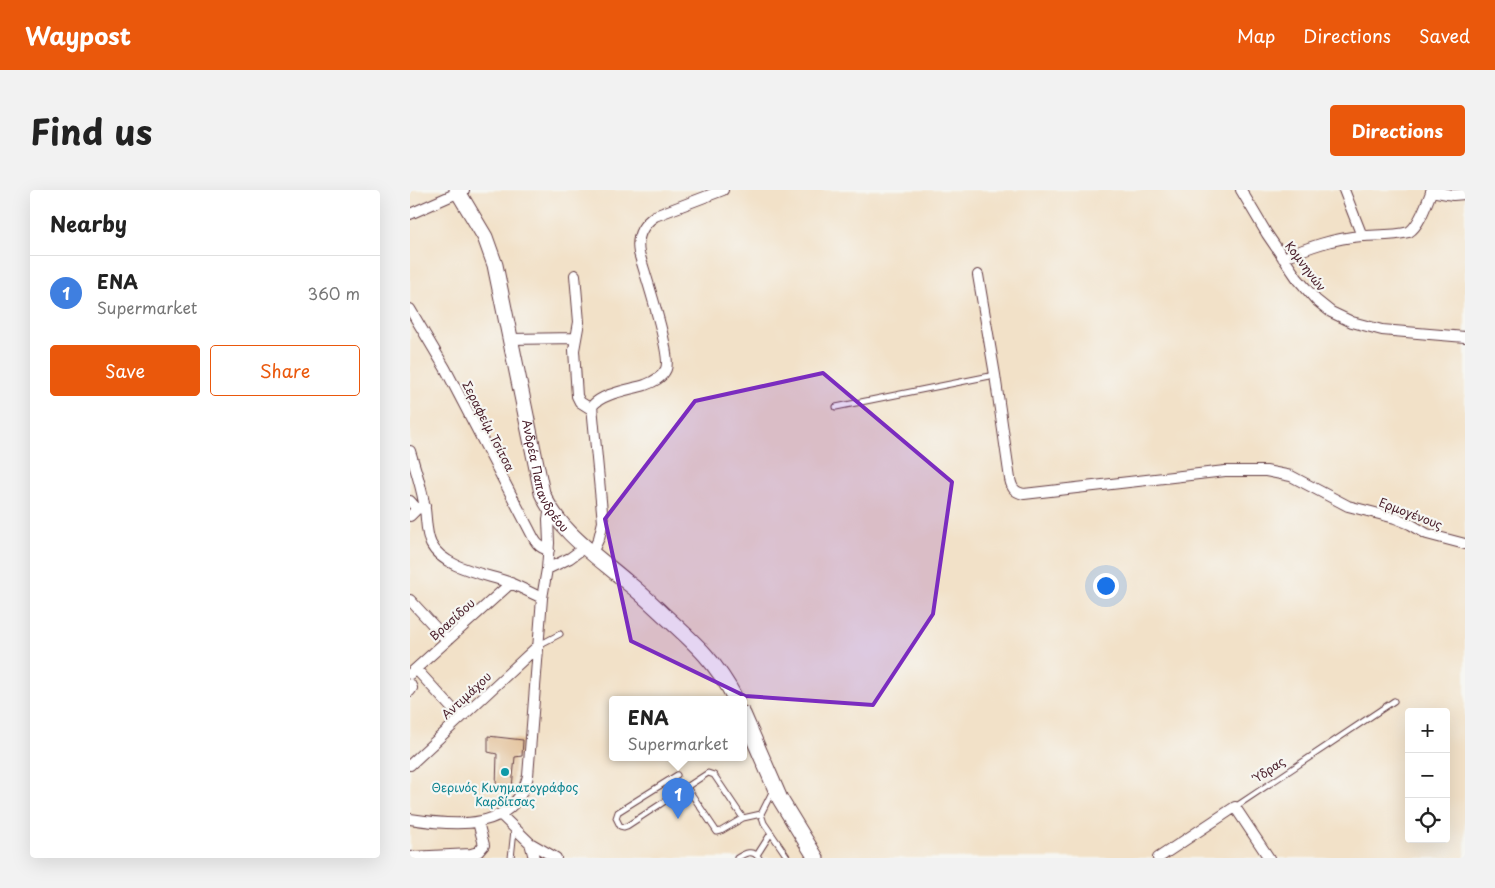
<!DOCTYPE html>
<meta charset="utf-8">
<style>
body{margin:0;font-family:"Playpen Sans",sans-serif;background:#f2f2f2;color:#222}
.controls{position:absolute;right:15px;bottom:15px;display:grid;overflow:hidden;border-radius:5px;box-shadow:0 5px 20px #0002}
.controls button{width:45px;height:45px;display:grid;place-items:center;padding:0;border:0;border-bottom:1px solid #e0e0e0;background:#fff;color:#222;font:25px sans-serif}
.you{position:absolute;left:695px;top:395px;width:18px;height:18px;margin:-12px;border:4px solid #fff;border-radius:50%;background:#1a73e8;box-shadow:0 0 0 8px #1a73e833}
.badge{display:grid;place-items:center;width:32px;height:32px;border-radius:50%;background:#ea580c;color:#fff;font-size:16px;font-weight:700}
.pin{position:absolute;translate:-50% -41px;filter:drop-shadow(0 1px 2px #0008)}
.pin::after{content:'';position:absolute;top:26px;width:18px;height:15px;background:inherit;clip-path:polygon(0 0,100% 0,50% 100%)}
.popup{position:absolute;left:199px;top:506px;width:138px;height:65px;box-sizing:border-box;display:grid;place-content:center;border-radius:5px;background:#fff;filter:drop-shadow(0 1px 4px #0005);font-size:16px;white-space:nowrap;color:#767676}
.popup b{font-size:19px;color:#222}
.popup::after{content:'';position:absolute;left:50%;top:100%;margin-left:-10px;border:10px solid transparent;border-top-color:#fff}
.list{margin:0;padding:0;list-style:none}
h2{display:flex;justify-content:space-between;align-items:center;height:65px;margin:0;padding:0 20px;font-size:21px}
h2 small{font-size:16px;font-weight:400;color:#767676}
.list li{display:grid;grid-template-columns:32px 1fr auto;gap:15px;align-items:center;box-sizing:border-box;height:75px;padding:0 20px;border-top:1px solid #e0e0e0}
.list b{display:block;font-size:19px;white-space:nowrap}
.list p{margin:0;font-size:16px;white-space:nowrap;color:#767676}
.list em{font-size:16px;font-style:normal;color:#767676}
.actions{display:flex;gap:10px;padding:15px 20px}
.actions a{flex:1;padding:11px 0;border:1px solid #ea580c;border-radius:5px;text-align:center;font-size:18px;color:#ea580c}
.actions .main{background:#ea580c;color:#fff}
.icon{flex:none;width:28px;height:28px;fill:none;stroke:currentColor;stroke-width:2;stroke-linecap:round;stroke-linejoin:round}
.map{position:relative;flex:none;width:1055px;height:668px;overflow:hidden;border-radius:5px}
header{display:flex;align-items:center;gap:30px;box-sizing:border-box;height:70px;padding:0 25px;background:#ea580c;color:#fff}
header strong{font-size:24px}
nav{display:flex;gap:28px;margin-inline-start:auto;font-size:18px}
.intro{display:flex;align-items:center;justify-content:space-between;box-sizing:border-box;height:120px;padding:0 30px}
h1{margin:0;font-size:35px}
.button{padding:12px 22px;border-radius:5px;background:#ea580c;color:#fff;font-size:18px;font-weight:700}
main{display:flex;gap:30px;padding:0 30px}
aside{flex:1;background:#fff;border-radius:5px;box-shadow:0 5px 20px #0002}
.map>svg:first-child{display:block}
</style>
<header>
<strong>Waypost</strong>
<nav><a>Map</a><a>Directions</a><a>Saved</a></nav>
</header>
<div class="intro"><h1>Find us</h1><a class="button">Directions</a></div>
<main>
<aside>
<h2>Nearby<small></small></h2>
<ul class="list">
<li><span class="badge" style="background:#3f7fe0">1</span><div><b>ΕΝΑ</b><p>Supermarket</p></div><em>360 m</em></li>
</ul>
<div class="actions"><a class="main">Save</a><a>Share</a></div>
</aside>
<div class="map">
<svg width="1055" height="668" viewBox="0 0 1055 668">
<rect width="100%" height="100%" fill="#f6f6f2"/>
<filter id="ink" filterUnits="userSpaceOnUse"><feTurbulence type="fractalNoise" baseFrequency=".02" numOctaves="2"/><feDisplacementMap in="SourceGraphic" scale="10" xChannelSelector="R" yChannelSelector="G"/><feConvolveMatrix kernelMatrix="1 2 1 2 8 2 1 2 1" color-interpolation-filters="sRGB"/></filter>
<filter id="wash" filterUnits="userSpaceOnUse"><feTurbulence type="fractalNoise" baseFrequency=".0096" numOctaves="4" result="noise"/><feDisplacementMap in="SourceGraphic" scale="20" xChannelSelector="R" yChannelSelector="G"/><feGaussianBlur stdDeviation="1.12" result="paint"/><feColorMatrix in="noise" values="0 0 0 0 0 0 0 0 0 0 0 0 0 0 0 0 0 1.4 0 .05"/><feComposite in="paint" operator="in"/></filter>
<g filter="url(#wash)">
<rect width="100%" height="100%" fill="#f2e1c8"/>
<g id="blocks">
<path fill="#e1bc91" d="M 78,546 L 113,550 L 112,566 L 105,567 L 102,597 L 86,597 L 87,564 L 78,562 Z"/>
</g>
</g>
<g filter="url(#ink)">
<use href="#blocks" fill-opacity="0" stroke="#633c43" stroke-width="1"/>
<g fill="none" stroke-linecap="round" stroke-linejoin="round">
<defs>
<path id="lane" d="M 426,217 L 585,185
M 129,455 L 150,444
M 267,585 L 208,622 L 206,628 L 210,636 L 214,637 L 217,636 L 298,583 L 304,585 L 333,628
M 276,596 L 307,642 L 311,641 L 333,628 L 351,624
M 363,600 L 351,624 L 354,633 L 378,668
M 825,617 L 984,511
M 347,665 L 361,643
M 101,668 L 104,640
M 327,668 C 335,663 343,659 349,668"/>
<path id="street" d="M 831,0 L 857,44 L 887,88 L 906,110 L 921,122 L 942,132 L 972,140 L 1055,147
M 934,0 L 952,46
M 1021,1 L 1043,5 L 1055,4
M 0,24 L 54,0
M 873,68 C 899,57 924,48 952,46 C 968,45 984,46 999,42 C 1010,35 1017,12 1022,0
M 165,85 L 169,132 L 164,160 L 167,206 L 170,212 L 181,219
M 568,85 L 585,185 L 600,289 C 602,299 605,302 614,304 L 815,281 L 856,281 L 881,286 L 938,316 L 985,328 L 1000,334 L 1017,344 L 1055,354
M 0,119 L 35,178 L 120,341 C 125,351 128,358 139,360
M 100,149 L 166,148
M 0,261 C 5,278 11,295 14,313 C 17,326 15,341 21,354 C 33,378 75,384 98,392 C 110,397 121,403 132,408
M 0,311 L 7,319
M 0,326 L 7,319 L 15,316
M 182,363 L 189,348 L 193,332 L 182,216 C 193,203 219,200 235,195 C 243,192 252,188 256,179 C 262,164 235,84 229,63 C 226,47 232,35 245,26 L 313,0
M 137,379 L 139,353 L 138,329 L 140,318
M 0,410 L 37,450
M 6,479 L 50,527
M 0,484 L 101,393
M 0,494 L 2,498 L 0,501
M 0,575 L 129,455
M 91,625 L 120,653 L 146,668
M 0,629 C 45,636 104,642 118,586 L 132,408 L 137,379 L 160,368 L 175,357
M 120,653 L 124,668
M 0,667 L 61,664 L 68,662 L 74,655 L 68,632
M 748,668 L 825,617 L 859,668"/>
<g id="secondary">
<path id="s1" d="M 47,0 L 75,47 L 85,75 L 132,303 C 149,342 187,366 218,393 C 231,403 243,415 255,426 C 286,454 307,473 326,510"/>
<path d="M 333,524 L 370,609 L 406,668"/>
</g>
</defs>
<use href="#lane" stroke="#633c43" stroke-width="7"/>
<use href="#street" stroke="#633c43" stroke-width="12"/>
<use href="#secondary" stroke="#633c43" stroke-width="17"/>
<use href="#lane" stroke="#fff" stroke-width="5"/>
<use href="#street" stroke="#fff" stroke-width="10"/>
<use href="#secondary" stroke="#fff" stroke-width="15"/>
</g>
</g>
<path fill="#7b2cbf" fill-opacity="0.2" stroke="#7b2cbf" stroke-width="4" stroke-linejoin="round" d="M 413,183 L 542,292 L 523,424 L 463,515 L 335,506 L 221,451 L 195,329 L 285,211 Z"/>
<circle fill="#0f9aa8" stroke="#f6f6f2" stroke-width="2" cx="95" cy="582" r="5"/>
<g text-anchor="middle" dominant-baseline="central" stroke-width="4.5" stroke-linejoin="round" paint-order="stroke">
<g font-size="12" fill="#4a1f2b" stroke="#f6f6f2">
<text transform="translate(896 76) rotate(53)">Κομνηνών</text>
<text transform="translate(79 236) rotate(63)">Σεραφείμ Τσίτσα</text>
<text stroke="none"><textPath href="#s1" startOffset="302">Ανδρέα Παπανδρέου</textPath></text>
<text transform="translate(1001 323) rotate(21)">Ερμογένους</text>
<text transform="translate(42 429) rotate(-42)">Βρασίδου</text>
<text transform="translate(56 505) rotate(-43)">Αντιμάχου</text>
<text transform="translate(859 579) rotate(-34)">Ύδρας</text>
</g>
<g font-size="12" fill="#0d838f" stroke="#f6f6f2">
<text x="95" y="597">Θερινός Κινηματογράφος<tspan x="95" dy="14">Καρδίτσας</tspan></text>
</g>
</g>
</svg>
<div class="controls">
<button>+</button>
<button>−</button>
<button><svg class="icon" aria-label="locate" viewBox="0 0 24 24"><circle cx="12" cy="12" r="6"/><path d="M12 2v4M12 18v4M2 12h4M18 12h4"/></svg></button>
</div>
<div class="you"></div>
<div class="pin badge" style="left:268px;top:629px;background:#3f7fe0">1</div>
<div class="popup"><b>ΕΝΑ</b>Supermarket</div>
</div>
</main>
